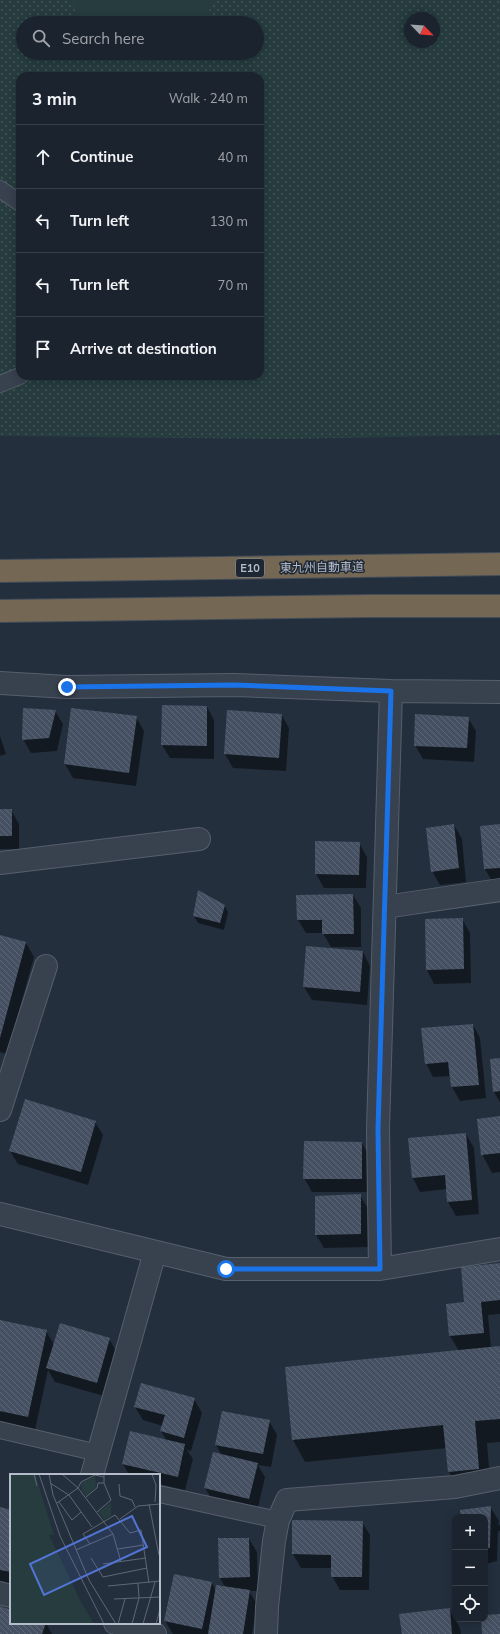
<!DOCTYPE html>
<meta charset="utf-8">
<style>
body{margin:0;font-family:Mulish,"Noto Sans JP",sans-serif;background:#282f3a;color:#f1f3f6}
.controls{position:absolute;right:12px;bottom:12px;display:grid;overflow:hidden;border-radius:8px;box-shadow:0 2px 10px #0003}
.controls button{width:36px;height:36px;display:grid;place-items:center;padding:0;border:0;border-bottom:1px solid #39404a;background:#1b232e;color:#f1f3f6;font:20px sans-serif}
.compass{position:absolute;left:404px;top:12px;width:36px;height:36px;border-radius:50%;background:#1b232e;box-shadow:0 2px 10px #0003;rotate:115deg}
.stop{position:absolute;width:12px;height:12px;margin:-9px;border:3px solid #1a73e8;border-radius:50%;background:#fff}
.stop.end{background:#1a73e8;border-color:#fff;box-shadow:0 1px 4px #0008}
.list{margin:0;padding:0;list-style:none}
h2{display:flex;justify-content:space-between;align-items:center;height:52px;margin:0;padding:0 16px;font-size:17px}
h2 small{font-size:13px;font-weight:400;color:#a0a4aa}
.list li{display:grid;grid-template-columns:26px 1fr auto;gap:12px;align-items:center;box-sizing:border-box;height:64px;padding:0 16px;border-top:1px solid #39404a}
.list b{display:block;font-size:15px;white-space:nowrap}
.list em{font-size:13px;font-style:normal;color:#a0a4aa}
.icon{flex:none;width:22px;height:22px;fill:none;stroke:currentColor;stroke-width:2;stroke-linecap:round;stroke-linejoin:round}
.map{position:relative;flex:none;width:500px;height:1634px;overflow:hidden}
.search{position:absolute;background:#1b232e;box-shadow:0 2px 10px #0003;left:16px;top:16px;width:248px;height:44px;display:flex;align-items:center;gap:10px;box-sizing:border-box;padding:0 14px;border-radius:22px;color:#a0a4aa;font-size:15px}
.panel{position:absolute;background:#1b232e;box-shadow:0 2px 10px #0003;left:16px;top:72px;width:248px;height:308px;border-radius:12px}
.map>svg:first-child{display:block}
</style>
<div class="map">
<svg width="500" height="1634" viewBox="0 0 500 1634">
<defs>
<pattern id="grass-dots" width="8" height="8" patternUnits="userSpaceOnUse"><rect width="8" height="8" fill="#263c3f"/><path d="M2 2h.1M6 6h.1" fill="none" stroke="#435659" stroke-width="1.8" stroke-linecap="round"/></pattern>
<pattern id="building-back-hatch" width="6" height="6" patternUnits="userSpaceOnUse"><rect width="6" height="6" fill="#455162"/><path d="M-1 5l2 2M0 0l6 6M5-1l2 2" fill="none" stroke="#5d6877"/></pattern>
</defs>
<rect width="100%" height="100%" fill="#242f3e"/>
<path fill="url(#grass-dots)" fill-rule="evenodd" d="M 0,0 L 500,0 L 500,435 L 287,439 L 0,436 ZM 410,18 L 434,18 L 434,42 L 410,42 ZM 23,23 L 257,23 L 257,53 L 23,53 ZM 20,76 L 260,76 L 260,376 L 20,376 Z"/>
<path fill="#263c3f" d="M 73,0 L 212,0 L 210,9 L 202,23 L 79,23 Z
M 107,53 L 174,53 C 160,66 123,64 107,53 Z"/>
<path fill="#0007" d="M 207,707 L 214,720 L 214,759 L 170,758 L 162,745 Z
M 72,709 L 136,717 L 144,731 L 136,786 L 73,778 L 65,764 Z
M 55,711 L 63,724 L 57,751 L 31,753 L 23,739 Z
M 281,714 L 289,728 L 286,771 L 233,768 L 225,754 Z
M 468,718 L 476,731 L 474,762 L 423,759 L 415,745 Z
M 0,736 L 6,754 L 0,756 Z
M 0,810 L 11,810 L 19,824 L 19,849 L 0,849 Z
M 454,825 L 462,839 L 466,882 L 440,885 L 432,871 Z
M 500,825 L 500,882 L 493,883 L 485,869 L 481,827 Z
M 359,843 L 367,857 L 366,888 L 324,888 L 316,874 Z
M 353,895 L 361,908 L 361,947 L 331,947 L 323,933 L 306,933 L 298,920 Z
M 224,905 L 228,912 L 224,930 L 198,923 L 194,916 Z
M 462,919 L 470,933 L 471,983 L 434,984 L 427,970 Z
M 0,936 L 26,943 L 34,957 L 7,1054 L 0,1052 Z
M 363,952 L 370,966 L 367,1005 L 312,1000 L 304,987 Z
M 473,1025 L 480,1038 L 486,1098 L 460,1101 L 452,1087 L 451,1076 L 433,1077 L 426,1063 Z
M 500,1059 L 500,1102 L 494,1092 Z
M 500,1117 L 500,1172 L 492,1173 L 482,1154 Z
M 95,1122 L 103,1135 L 88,1185 L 18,1164 L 10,1151 Z
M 466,1134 L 474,1148 L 479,1214 L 456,1216 L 448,1202 L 447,1189 L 420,1192 L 413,1178 L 409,1139 Z
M 362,1143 L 369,1156 L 369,1192 L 312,1192 L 304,1178 Z
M 360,1195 L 368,1209 L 369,1247 L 324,1248 L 316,1235 Z
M 500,1264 L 500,1314 L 488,1315 L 491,1348 L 500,1347 L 500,1442 L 487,1443 L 491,1491 L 462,1494 L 449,1472 L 447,1448 L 305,1462 L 293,1440 L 459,1351 L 450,1336 L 447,1304 L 465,1303 Z
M 0,1321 L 46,1331 L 54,1345 L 109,1339 L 117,1352 L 104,1396 L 55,1382 L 48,1370 L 35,1430 L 0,1423 Z
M 194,1399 L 202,1413 L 191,1451 L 187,1450 L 193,1459 L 185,1490 L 159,1484 L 159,1475 L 129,1475 L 123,1464 L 167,1441 L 161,1431 L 163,1426 L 143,1420 L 135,1407 Z
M 269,1421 L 277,1435 L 271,1467 L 258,1465 L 265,1477 L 257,1512 L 213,1501 L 205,1488 L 222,1456 L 216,1445 Z
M 0,1508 L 11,1511 L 11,1584 L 0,1582 Z
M 491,1508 L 499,1521 L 498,1525 L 500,1525 L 500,1537 L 500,1531 L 498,1531 L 497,1561 L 485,1564 L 485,1517 L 462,1517 Z
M 362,1522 L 370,1535 L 369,1590 L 340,1590 L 332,1576 L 332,1568 L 301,1568 L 293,1554 Z
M 219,1539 L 249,1539 L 257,1552 L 258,1591 L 249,1591 L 257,1604 L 252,1634 L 173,1634 L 165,1621 L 212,1583 L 216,1590 L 225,1587 L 220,1578 Z
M 0,1607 L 11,1611 L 11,1623 L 46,1623 L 52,1634 L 0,1634 Z
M 449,1609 L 460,1628 L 461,1634 L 403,1634 Z"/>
<path fill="url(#building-back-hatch)" d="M 162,705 L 207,706 L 207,746 L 161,745 Z
M 23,708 L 56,710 L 49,738 L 22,740 Z
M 71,708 L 137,716 L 129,773 L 64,764 Z
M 227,710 L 282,714 L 279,758 L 224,754 Z
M 415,714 L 469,717 L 467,748 L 414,746 Z
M 0,809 L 12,809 L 12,836 L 0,836 Z
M 454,824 L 459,868 L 431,872 L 426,828 Z
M 500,824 L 500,868 L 484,869 L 480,826 Z
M 315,841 L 360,842 L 359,875 L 315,874 Z
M 198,890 L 225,905 L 220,923 L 193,916 Z
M 353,894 L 354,934 L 322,934 L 322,920 L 297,920 L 296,895 Z
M 463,918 L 464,969 L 426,970 L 425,919 Z
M 0,935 L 26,942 L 0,1038 Z
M 306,946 L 363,951 L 360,992 L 303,987 Z
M 473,1024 L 479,1085 L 451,1087 L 448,1062 L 425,1064 L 421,1028 Z
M 500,1058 L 500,1091 L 493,1092 L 490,1059 Z
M 25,1099 L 96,1121 L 81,1172 L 9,1151 Z
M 500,1116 L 500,1153 L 481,1155 L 477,1119 Z
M 466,1133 L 472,1200 L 447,1202 L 445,1175 L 412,1178 L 408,1138 Z
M 304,1141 L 362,1142 L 362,1179 L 303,1179 Z
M 361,1194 L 361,1234 L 315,1235 L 315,1196 Z
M 500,1263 L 500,1300 L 481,1302 L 484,1333 L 449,1336 L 446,1304 L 464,1302 L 461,1267 Z
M 0,1320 L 47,1330 L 28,1417 L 0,1411 Z
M 60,1323 L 110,1338 L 97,1383 L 46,1368 Z
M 500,1346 L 500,1419 L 475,1421 L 479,1469 L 448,1472 L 443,1425 L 292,1440 L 285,1367 Z
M 141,1383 L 195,1398 L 184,1438 L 160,1431 L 165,1415 L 134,1407 Z
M 222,1411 L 270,1420 L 263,1454 L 215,1445 Z
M 130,1431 L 185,1444 L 178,1477 L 122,1464 Z
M 213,1452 L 258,1463 L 249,1499 L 204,1488 Z
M 491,1506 L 490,1548 L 485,1549 L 485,1517 L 461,1517 L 460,1510 Z
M 0,1507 L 11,1510 L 11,1572 L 0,1570 Z
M 292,1520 L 363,1521 L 362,1577 L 331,1577 L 331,1555 L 292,1554 Z
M 218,1538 L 249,1538 L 250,1577 L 219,1578 Z
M 174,1574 L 212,1582 L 202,1629 L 164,1621 Z
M 216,1585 L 250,1590 L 243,1634 L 208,1634 Z
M 0,1606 L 11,1610 L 11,1623 L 46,1623 L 42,1634 L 0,1634 Z
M 450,1608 L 452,1634 L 402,1634 L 399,1614 Z
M 500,1614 L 500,1634 L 482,1634 L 481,1619 L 485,1619 L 485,1615 Z"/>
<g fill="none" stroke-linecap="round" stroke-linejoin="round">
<defs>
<path id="service" d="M 0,189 L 20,203
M 0,384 L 20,376
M 0,1430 L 98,1453
M 159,1494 L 278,1520"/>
<path id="minor" d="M 0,683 L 67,687 L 234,685 L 391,691 L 500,692
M 0,863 L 199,839
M 385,907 L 500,890
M 0,1110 L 46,966
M 0,1214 L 226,1269 L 380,1269 L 500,1249
M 380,1269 L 378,1129 L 391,691
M 92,1475 L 155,1252
M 0,1593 L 11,1596
M 115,1623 L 155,1634
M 266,1634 L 267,1607 L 274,1541 L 278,1520 L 287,1500 L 455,1487 L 500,1478"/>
<path id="motorway" d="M 0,571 L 500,564
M 0,611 L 369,606 L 500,606"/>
</defs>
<use href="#service" stroke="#565f6c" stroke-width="18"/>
<use href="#minor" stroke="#565f6c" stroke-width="24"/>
<use href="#motorway" stroke="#434c59" stroke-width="24"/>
<use href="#service" stroke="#38414e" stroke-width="16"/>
<use href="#minor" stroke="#38414e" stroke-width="22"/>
<use href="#motorway" stroke="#746855" stroke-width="22"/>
</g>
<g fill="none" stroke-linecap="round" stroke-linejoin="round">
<path stroke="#1a73e8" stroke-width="5" d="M 67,687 L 234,685 L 391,691 L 378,1129 L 380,1269 L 226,1269"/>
</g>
<g text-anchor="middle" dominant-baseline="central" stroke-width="3" stroke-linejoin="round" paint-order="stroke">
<rect fill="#1d2633" stroke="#878f9c" stroke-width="1" x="236" y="559" width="28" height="18" rx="3"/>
<g font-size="11" font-weight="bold" fill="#b4bcc9">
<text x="250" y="568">E10</text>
</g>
<g font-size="12" fill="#b4bcc9" stroke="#1d2633">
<text transform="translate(322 567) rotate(-1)">東九州自動車道</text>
</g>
</g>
<g transform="translate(10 1474)">
<rect width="150" height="150" fill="#242f3e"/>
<path d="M 0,3 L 24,23 L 30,42 L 71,128 L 84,150 L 0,150 Z" fill="#263c3f"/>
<path d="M 0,0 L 25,0 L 44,61 L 29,60 L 23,29 L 0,13 ZM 0,32 L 15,60 L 19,91 L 16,91 L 9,60 L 0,43 Z" fill="#263c3f"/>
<path d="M 85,2 L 86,14 L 76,22 L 72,17 L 71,9 ZM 101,28 L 101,42 L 94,46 L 89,38 Z" fill="#263c3f"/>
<path fill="none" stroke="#5e6776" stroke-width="1" d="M 24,0 L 27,12M 29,0 L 50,62 L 94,150M 39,0 L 43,21 L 79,106 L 106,150M 52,0 L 68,14 L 103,60 L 111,88M 142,0 L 146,11 L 145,28M 40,9 L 59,21 L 82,53M 109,10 L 110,22 L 122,26 L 125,33M 76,23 L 87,14 L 88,9 L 94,9M 49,28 L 62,46 L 71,38M 47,29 L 68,14 L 71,8 L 85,1 L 94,3M 139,30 L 149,81M 87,38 L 101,26 L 94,9 L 94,0M 110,45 L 128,32 L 150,30M 80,70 L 73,60 L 105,41 L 120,59 L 131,56 L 139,109M 108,75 L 133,71M 66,76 L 103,60M 81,84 L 93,103 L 137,94M 93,90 L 136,84M 98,112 L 150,107M 104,125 L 150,123M 108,150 L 115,125M 122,150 L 129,124 L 128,109M 133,150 L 145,108M 146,150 L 150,135"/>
<path fill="#5274d3" fill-opacity="0.15" stroke="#5274d3" stroke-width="2" d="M 122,42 L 137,73 L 34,121 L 20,90 Z"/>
<rect width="150" height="150" fill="none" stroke="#b4bcc9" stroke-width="2"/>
</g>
</svg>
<div class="controls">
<button>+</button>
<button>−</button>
<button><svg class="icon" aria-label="locate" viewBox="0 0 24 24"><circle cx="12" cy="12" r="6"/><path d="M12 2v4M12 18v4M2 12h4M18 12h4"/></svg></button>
</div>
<svg class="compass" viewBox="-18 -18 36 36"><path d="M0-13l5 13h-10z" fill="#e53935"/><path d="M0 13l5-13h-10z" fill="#a0a4aa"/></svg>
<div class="stop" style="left:226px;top:1269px"></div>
<div class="stop end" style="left:67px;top:687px"></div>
<div class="search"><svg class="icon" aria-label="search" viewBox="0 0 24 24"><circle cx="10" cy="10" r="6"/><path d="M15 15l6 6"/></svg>Search here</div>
<section class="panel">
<h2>3 min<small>Walk · 240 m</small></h2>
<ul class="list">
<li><svg class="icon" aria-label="ahead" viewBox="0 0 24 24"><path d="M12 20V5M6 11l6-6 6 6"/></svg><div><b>Continue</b></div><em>40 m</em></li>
<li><svg class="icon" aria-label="left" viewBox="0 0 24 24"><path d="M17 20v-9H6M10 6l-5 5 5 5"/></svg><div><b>Turn left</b></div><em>130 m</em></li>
<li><svg class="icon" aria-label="left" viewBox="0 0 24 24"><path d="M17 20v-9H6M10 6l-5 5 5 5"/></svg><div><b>Turn left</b></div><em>70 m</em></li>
<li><svg class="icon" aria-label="arrive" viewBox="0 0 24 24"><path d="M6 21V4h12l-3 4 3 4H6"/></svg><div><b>Arrive at destination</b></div></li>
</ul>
</section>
</div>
